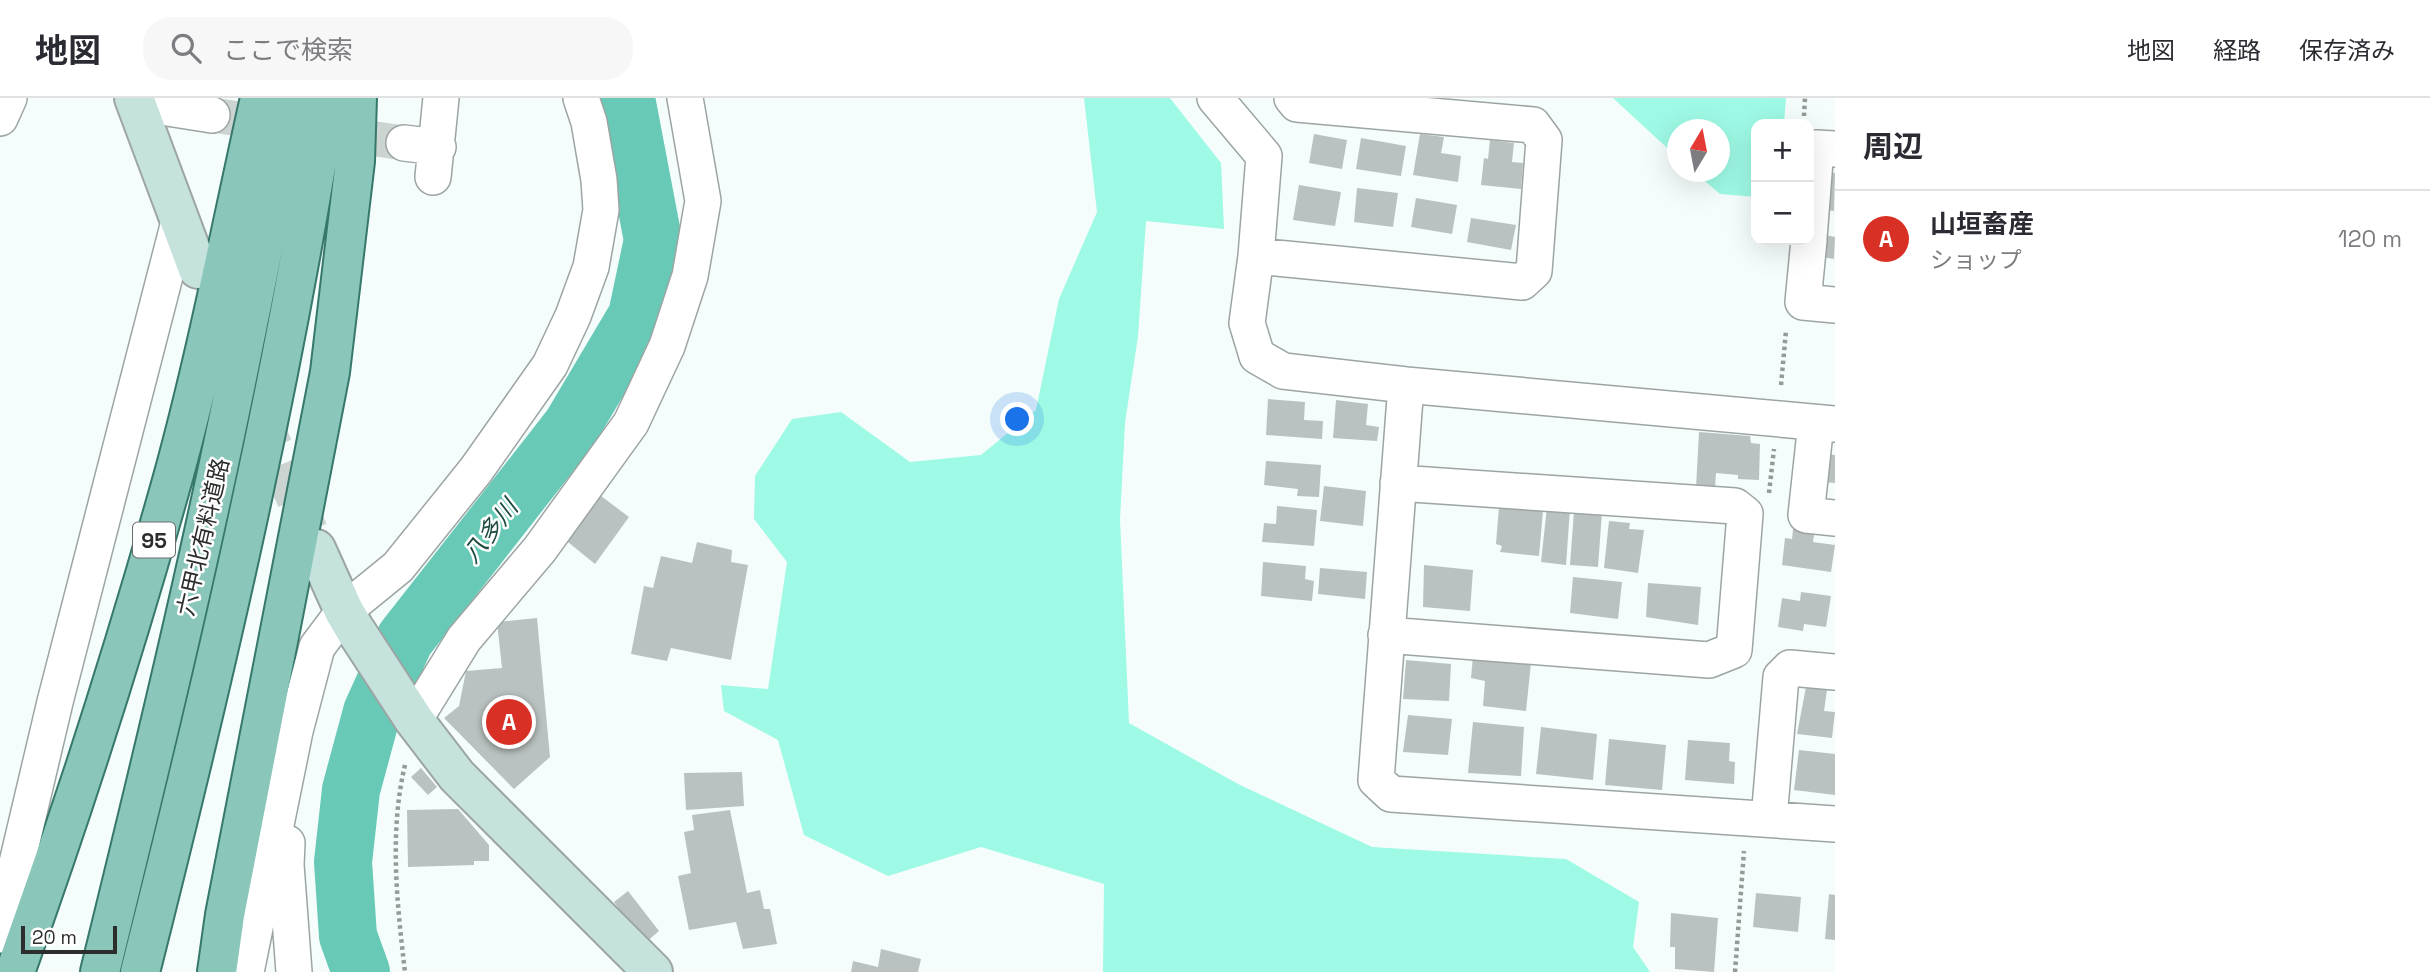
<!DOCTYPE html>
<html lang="ja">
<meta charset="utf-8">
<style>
body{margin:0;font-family:"Space Grotesk","Noto Sans JP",sans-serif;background:#f7f7f7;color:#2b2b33}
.controls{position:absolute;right:21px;top:21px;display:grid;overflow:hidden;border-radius:14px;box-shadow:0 7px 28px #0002}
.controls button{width:63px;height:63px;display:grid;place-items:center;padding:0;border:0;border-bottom:2px solid #e1e1e2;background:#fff;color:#2b2b33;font:35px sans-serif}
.compass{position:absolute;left:1667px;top:21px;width:63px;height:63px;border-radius:50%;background:#fff;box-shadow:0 7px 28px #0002;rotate:10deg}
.scale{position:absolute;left:21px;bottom:18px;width:96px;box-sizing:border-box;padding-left:7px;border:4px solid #2b2e2d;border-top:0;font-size:19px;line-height:24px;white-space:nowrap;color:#2b2e2d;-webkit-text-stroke:5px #fff;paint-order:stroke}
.you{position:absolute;left:1018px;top:322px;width:24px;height:24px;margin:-18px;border:5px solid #fff;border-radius:50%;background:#1a73e8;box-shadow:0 0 0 10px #1a73e833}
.badge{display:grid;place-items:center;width:46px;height:46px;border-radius:50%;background:#d93025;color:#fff;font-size:23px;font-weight:700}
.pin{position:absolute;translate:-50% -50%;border:4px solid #fff;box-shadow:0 2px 7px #0006}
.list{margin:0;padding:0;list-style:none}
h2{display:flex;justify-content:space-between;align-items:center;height:91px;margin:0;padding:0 28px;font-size:30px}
h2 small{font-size:23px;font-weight:400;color:#7c7c81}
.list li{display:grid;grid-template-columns:46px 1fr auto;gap:21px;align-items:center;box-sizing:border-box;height:98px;padding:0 28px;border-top:2px solid #e1e1e2}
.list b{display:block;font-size:26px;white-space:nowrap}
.list p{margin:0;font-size:23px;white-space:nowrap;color:#7c7c81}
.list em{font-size:23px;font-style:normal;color:#7c7c81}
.icon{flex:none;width:38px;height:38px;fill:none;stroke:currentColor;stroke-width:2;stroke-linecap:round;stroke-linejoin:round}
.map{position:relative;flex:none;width:1835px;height:874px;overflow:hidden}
header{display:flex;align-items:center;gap:42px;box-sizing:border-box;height:98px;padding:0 35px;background:#fff;border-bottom:2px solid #e1e1e2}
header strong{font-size:33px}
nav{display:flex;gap:38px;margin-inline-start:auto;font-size:24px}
.search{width:490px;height:63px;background:#f7f7f7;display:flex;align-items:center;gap:18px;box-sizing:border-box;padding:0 24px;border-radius:28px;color:#7c7c81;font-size:26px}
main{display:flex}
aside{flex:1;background:#fff}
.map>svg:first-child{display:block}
</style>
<header>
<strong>地図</strong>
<div class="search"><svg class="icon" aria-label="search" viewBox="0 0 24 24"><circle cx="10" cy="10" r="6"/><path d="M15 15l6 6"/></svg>ここで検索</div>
<nav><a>地図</a><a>経路</a><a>保存済み</a></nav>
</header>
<main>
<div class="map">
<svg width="1835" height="874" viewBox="0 0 1835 874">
<rect width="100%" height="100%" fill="#f4fdfb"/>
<path fill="#9ef9e5" d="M 1084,0 L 1170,0 L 1221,65 L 1224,131 L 1146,123 L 1138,238 L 1125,325 L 1120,421 L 1129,625 L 1238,686 L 1372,749 L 1566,761 L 1639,804 L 1633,849 L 1650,874 L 1103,874 L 1104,786 L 981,749 L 888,778 L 804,737 L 778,642 L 724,613 L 721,587 L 768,591 L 787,464 L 754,421 L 755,378 L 792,321 L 841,314 L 910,364 L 981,357 L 1036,312 L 1059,201 L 1097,114 Z
M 1613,0 L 1786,0 L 1784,26 L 1756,26 L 1756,99 L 1720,96 L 1694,74 L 1720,74 L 1720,32 L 1678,32 L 1677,59 Z"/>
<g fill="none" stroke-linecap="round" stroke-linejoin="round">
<path stroke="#68cab6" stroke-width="58" d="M 361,874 L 348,838 L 343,764 L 351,692 L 372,614 L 405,541 L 571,329 L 637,218 L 653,142 L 626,0"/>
</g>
<path fill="#b9c2c0" d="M 1314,36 L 1347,42 L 1342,71 L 1309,65 Z
M 1420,36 L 1444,39 L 1441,55 L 1461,58 L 1458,84 L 1413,77 Z
M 1361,40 L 1406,48 L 1401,78 L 1356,71 Z
M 1490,42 L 1514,45 L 1512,64 L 1523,65 L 1521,91 L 1481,87 L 1484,60 L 1488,61 Z
M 1824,74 L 1835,75 L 1834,113 L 1819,111 Z
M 1299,87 L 1341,94 L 1335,128 L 1293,122 Z
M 1357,90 L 1398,95 L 1393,129 L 1354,124 Z
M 1416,100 L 1457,107 L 1452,136 L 1411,129 Z
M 1471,120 L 1516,127 L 1511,152 L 1467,144 Z
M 1825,137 L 1835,139 L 1834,161 L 1822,159 Z
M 1268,301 L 1305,304 L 1304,322 L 1323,323 L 1322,341 L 1266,337 Z
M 1336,302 L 1368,306 L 1366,327 L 1379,329 L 1377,343 L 1333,340 Z
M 1699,334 L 1750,338 L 1751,345 L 1760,346 L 1759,382 L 1738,381 L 1738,377 L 1716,375 L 1715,391 L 1696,390 Z
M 1828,356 L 1835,357 L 1835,385 L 1825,384 Z
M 1266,363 L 1321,367 L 1319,399 L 1297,398 L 1298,391 L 1264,387 Z
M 1324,388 L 1366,393 L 1363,428 L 1320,423 Z
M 597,395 L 629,419 L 595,466 L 563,440 Z
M 1277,408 L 1317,412 L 1314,448 L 1262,444 L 1264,425 L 1276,426 Z
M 1499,409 L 1543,413 L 1539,458 L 1500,454 L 1502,448 L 1496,446 Z
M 1547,409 L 1570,411 L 1566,467 L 1541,464 Z
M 1574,413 L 1602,414 L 1598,469 L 1570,467 Z
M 1794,422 L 1816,425 L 1813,444 L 1835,447 L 1831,474 L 1782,467 L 1785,440 L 1792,441 Z
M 1609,423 L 1630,425 L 1629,431 L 1644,432 L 1638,475 L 1604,470 Z
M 697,444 L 732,452 L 731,464 L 748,467 L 731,562 L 671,550 L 667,563 L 631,556 L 644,488 L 653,490 L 661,458 L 692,465 Z
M 1263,464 L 1306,468 L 1305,481 L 1314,483 L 1312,503 L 1261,498 Z
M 1424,467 L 1473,472 L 1470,513 L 1423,509 Z
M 1320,470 L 1367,474 L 1365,501 L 1318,496 Z
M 1573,479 L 1622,484 L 1618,521 L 1570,515 Z
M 1648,485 L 1701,489 L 1698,527 L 1646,519 Z
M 1801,494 L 1831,498 L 1826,529 L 1804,526 L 1803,533 L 1778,529 L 1782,500 L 1800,503 Z
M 537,520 L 550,659 L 514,691 L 444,620 L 459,608 L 466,573 L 502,570 L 497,524 Z
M 1473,558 L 1531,565 L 1526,613 L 1483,608 L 1485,583 L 1471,580 Z
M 1406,562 L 1451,566 L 1449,603 L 1403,601 Z
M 1806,589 L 1827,592 L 1824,613 L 1835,614 L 1832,640 L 1797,636 Z
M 1408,617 L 1452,621 L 1448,657 L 1403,654 Z
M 1473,624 L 1524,629 L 1521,678 L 1468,675 Z
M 1541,629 L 1597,636 L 1593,682 L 1536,676 Z
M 1609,641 L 1666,647 L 1662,692 L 1605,687 Z
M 1688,642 L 1730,645 L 1729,663 L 1735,664 L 1734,686 L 1685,682 Z
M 1799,652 L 1835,656 L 1835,697 L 1794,692 Z
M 421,670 L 437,689 L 428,697 L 411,679 Z
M 742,674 L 744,708 L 686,712 L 684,675 Z
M 458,711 L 489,747 L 489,763 L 474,763 L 474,767 L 408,769 L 407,712 Z
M 730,712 L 747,795 L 760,792 L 764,811 L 770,811 L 777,846 L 743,851 L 736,824 L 689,832 L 678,778 L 691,775 L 684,734 L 694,732 L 692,717 Z
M 628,793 L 659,833 L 645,845 L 614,804 Z
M 1756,795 L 1801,799 L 1798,834 L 1753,829 Z
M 1829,796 L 1835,797 L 1835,842 L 1825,841 Z
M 1671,815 L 1718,820 L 1714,874 L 1675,871 L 1675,849 L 1670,849 Z
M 881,851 L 921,861 L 918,874 L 851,874 L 853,863 L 878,869 Z"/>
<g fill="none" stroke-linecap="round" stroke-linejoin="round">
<path stroke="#ccd4d2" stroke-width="35" stroke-dasharray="35 18" stroke-linecap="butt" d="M 212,17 L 404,45"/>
<path stroke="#ccd4d2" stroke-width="38" stroke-dasharray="38 19" stroke-linecap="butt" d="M 259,314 L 309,433"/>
<defs>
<path id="street" d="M 1215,0 L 1264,58 L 1256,158 L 1247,225 L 1257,258 L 1283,273 L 1406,287 L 1835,326
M 136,5 L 212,17
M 0,20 L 9,0
M 404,45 L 438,49
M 433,79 L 441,0
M 1809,140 L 1816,50 L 1835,51
M 1809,142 L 1803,204 L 1835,207
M 1256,158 L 1522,184 L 1534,173 L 1544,42 L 1533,27 L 1297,6 L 1292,0
M 1406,287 L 1376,682 L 1391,696 L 1835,726
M 1816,325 L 1806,417 L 1835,420
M 1386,537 L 1709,562 L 1734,552 L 1745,416 L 1735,408 L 1398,385
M 414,622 L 464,541 L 540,451 L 631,325 L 667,248 L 690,178 L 703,103 L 685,0
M 1769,721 L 1781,579 L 1790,570 L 1835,574
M 287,745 L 286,767 L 294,874
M 0,837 L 55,604 L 180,120
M 246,874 L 295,633 L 317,549 L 344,513 L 398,469 L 476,372 L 550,267 L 573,218 L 591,169 L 601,112 L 599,82 L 589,24 L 581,0"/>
<path id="secondary" d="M 134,0 L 198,171
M 316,451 L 344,513 L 354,530 L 414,622 L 457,678 L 653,874"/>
<path id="primary" d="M 15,874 C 74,710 127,544 174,376 C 208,252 232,125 260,0
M 100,874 C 151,667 201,459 243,250 C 260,167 277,84 290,0
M 140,874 C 213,585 281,295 327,0
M 217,874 L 225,817 L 330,274 L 355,63 L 357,0"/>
</defs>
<use href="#street" stroke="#9ca5a3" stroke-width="38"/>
<use href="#secondary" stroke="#9ca5a3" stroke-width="42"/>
<use href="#primary" stroke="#37786c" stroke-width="42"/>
<path stroke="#949a98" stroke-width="4.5" stroke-dasharray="3.5 3.5" stroke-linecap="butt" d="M 1804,18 L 1805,0
M 1781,287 L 1786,233
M 1769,395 L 1774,351
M 405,667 C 389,734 397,806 405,874
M 1735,874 L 1744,753"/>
<use href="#street" stroke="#fff" stroke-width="35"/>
<use href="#secondary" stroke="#c5e2dd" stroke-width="38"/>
<use href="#primary" stroke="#8bc6bb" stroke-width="38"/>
</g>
<g text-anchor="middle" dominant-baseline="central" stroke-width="5" stroke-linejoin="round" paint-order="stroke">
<rect fill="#fff" stroke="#6b6d6c" stroke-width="2" x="133" y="424.5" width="42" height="35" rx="5"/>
<g font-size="21" font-weight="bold" fill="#2b2e2d">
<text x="154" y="442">95</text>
</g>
<g font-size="23" fill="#2b2e2d" stroke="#fff">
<text transform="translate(203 439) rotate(-77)">六甲北有料道路</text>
</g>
<g font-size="24" font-style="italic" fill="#1f4b42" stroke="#fff">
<text transform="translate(490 433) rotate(-52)">八多川</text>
</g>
</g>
</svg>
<div class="controls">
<button>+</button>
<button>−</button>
</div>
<svg class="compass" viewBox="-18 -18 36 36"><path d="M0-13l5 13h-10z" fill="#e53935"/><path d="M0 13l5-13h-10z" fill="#7c7c81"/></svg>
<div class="scale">20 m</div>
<div class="you"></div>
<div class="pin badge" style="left:509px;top:624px">A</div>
</div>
<aside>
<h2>周辺<small></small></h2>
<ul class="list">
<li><span class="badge">A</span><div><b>山垣畜産</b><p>ショップ</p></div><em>120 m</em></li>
</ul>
</aside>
</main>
